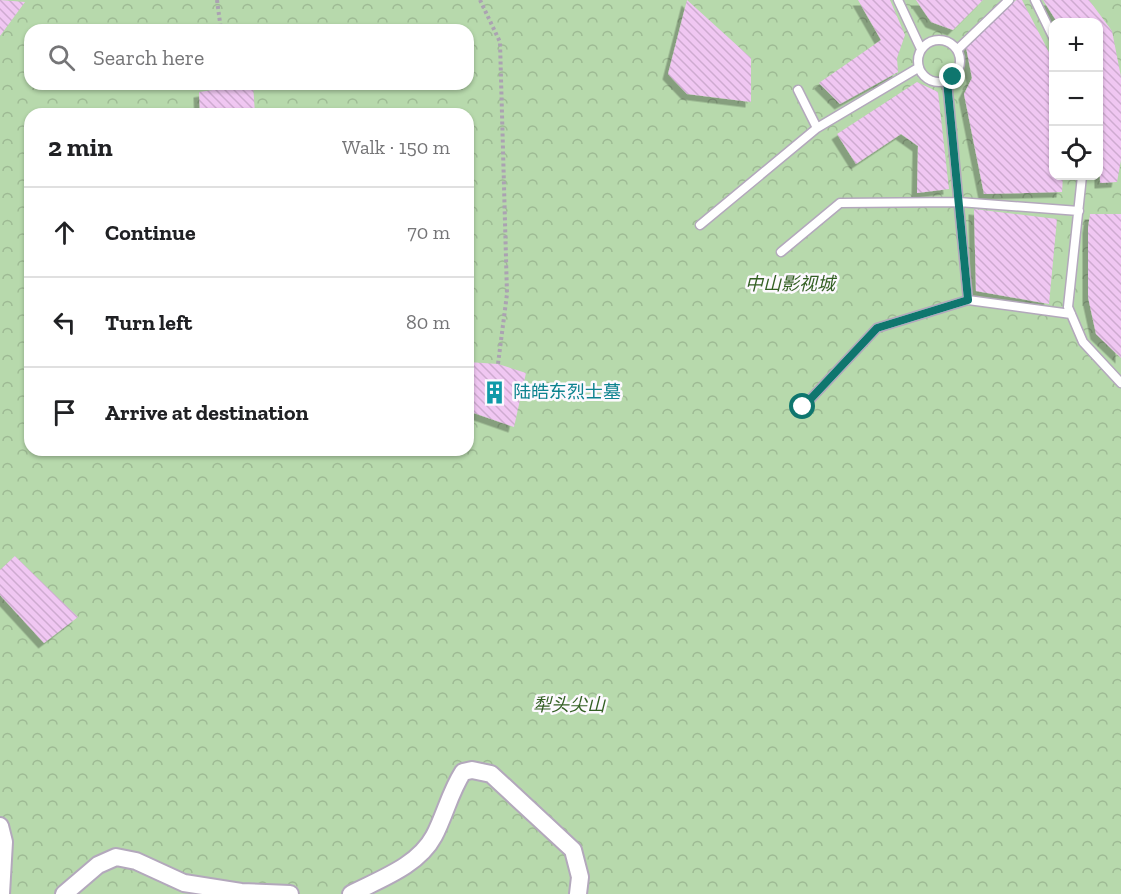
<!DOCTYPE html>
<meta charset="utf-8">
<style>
body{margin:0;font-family:"Zilla Slab","Noto Sans SC",serif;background:#f2f2f2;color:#202124}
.controls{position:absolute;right:18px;top:18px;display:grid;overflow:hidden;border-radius:12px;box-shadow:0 2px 4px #0004}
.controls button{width:54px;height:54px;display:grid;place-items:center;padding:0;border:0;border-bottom:2px solid #e0e0e0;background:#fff;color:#202124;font:30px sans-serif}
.stop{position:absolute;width:18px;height:18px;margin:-14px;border:4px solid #0f766e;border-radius:50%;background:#fff}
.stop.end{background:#0f766e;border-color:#fff;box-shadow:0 2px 6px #0008}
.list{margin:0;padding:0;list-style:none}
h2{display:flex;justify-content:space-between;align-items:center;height:78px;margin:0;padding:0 24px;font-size:26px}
h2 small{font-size:20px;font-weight:400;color:#757577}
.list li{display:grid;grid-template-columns:39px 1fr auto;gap:18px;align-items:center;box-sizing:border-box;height:90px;padding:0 24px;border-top:2px solid #e0e0e0}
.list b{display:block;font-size:22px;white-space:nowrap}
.list em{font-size:20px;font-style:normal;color:#757577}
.icon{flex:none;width:33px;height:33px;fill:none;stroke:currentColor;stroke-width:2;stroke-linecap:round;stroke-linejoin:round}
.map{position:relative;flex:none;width:1121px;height:894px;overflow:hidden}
.search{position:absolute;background:#fff;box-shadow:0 2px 4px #0004;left:24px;top:24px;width:450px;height:66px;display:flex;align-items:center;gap:15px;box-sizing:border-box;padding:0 21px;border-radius:18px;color:#757577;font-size:22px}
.panel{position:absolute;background:#fff;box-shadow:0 2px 4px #0004;left:24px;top:108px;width:450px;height:348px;border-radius:18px}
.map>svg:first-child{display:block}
</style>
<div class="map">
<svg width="1121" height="894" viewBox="0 0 1121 894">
<defs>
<pattern id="park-crowns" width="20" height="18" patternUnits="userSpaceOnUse" patternTransform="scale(1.5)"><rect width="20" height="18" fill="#b7d9ac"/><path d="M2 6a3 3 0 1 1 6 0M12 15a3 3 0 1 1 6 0" fill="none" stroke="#9eba94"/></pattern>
<pattern id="building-back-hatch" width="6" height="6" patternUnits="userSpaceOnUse" patternTransform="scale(1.5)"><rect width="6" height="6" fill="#f0c7f2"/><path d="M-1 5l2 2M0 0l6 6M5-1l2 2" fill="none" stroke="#ceabd0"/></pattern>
<filter id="shadow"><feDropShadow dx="-5.5" dy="5.5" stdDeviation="0" flood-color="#0004"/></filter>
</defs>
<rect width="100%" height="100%" fill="#f4e8fd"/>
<path fill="url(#park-crowns)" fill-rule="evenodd" d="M 0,0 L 1121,0 L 1121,894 L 0,894 ZM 1054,22 L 1098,22 L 1098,176 L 1054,176 ZM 30,30 L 468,30 L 468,84 L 30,84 ZM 30,114 L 468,114 L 468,450 L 30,450 Z"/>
<path fill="url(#building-back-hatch)" filter="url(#shadow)" d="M 0,0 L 25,2 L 0,36 Z
M 687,0 L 751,58 L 751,102 L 687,94 L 668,74 Z
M 858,0 L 890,0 L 905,35 L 897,58 L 898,72 L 840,104 L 819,83 L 881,40 Z
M 916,0 L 983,0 L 953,30 L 931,22 Z
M 1016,0 L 1022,0 L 1054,62 L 1054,176 L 1063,176 L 1062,192 L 984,194 L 964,94 L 972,78 L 966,47 Z
M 1043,0 L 1089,0 L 1112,31 L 1121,77 L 1121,160 L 1117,182 L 1100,183 L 1098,22 L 1057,22 Z
M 917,82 L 938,92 L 949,189 L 917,193 L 918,146 L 901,134 L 856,164 L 837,134 Z
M 253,84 L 255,114 L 200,114 L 199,92 Z
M 974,209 L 1057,219 L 1049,304 L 976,291 Z
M 1090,214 L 1121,214 L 1121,358 L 1096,334 L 1088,297 L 1088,228 Z
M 468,362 L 498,364 L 526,373 L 514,427 L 468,411 Z
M 15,556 L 78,617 L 44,643 L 0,595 L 0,570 Z"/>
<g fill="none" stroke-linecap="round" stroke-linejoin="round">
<defs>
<path id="lane" d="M 898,0 L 921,49
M 1035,0 L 1054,39
M918 61a21 21 0 1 1 42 0a21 21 0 1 1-42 0Z
M 957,50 L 1009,0
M 947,81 L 968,300 L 1071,314
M 798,90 L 817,128
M 1082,176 L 1068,307 L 1083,342 L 1121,383
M 700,225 L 817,128 L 918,68
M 781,252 L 840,203 L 959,202 L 1079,211
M 803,407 L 877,328 L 968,300"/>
<path id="street" d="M 0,826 L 4,842 L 1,894
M 64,894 L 98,865 L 116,857 L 136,861 L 184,883 L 241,892 L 290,894
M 351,894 C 380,879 418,866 434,836 C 445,815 450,792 463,772 L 472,770 L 491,774 L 573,850 L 580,877 L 578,894"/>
</defs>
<use href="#lane" stroke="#b3a8bc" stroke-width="11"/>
<use href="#street" stroke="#b3a8bc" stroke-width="20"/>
<path stroke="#aba2b2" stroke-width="4" stroke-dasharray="3 3" stroke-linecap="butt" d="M 217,0 L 221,30
M 480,0 L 500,42 L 507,294 L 498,364
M 227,84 L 227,88"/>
<use href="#lane" stroke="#fff" stroke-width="8"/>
<use href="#street" stroke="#fff" stroke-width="16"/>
</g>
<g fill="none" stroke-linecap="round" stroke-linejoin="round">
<path stroke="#0f766e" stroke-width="8" d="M 803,407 L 877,328 L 968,300 L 947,81 L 953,77"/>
</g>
<defs>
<symbol id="building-bare" viewBox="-9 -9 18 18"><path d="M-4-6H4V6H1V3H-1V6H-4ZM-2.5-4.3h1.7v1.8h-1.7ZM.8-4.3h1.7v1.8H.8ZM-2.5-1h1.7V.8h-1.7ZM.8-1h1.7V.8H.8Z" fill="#0f9aa8" stroke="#fcf9fe" stroke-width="2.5" paint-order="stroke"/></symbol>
</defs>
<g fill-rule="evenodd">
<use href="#building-bare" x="478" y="376" width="33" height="33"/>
</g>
<g text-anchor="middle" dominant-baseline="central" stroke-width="5" stroke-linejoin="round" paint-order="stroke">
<g font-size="18" font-style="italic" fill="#346024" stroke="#fcf9fe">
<text x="790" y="284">中山影视城</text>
<text x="569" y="705">犁头尖山</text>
</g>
<g font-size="18" fill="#0d838f" stroke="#fcf9fe" text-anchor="start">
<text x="513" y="392">陆皓东烈士墓</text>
</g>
</g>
</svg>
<div class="controls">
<button>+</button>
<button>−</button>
<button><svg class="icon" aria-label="locate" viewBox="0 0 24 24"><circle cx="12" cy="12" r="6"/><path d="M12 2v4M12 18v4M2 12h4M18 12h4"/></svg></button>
</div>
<div class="stop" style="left:803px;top:407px"></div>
<div class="stop end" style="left:953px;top:77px"></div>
<div class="search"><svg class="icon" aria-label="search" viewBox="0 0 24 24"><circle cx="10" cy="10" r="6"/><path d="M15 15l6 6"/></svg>Search here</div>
<section class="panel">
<h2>2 min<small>Walk · 150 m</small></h2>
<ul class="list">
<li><svg class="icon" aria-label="ahead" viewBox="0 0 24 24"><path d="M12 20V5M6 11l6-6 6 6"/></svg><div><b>Continue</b></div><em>70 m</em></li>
<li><svg class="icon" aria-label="left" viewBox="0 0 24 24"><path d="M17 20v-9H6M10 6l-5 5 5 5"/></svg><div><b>Turn left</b></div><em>80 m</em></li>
<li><svg class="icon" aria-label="arrive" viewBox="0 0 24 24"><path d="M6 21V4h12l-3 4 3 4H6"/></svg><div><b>Arrive at destination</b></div></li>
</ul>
</section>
</div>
